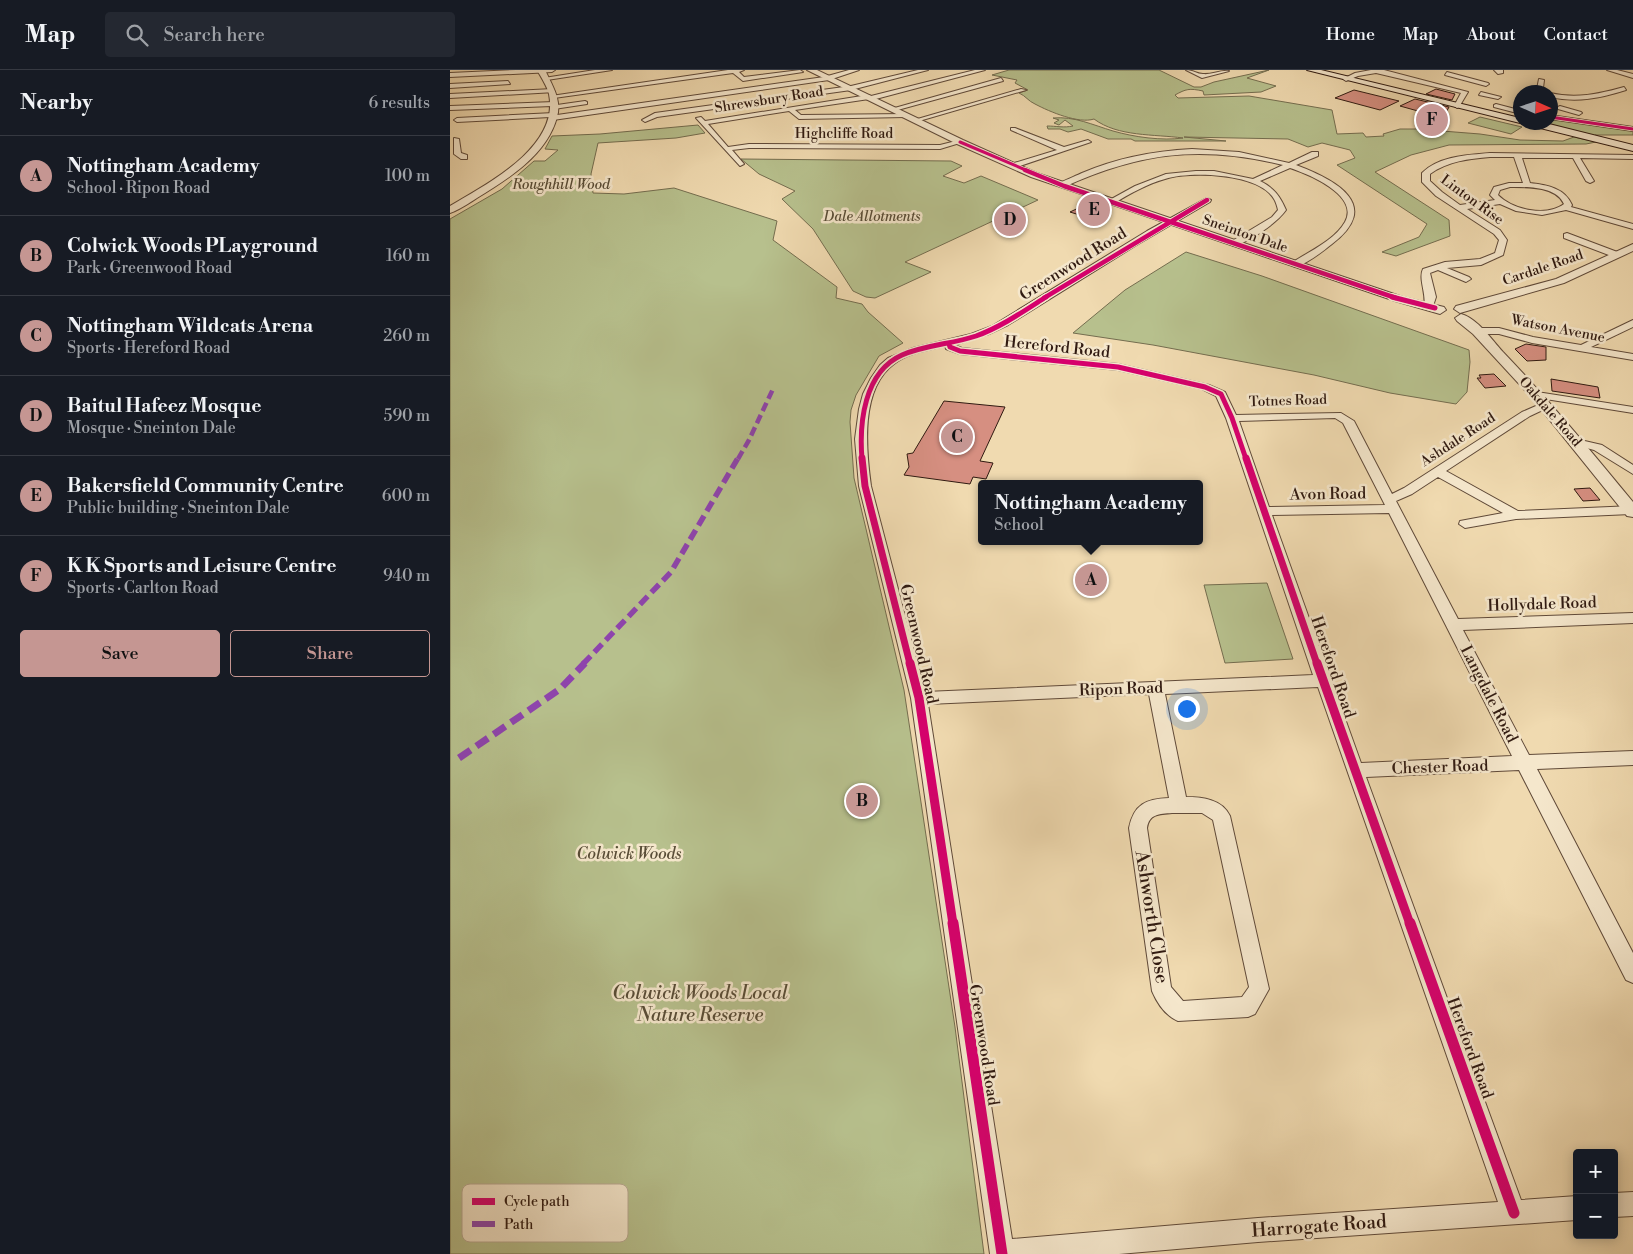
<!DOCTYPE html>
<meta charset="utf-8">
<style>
body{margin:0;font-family:"Libre Bodoni",serif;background:#242831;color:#f1f3f6}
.controls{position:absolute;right:15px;bottom:15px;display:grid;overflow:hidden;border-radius:5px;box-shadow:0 2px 12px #0003}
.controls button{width:45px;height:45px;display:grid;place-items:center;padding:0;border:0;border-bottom:1px solid #363941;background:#171b24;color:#f1f3f6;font:25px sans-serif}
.compass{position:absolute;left:1063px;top:15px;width:45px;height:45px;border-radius:50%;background:#171b24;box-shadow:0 2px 12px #0003;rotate:93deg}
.you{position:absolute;left:736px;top:638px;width:18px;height:18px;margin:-12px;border:4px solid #fff;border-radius:50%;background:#1a73e8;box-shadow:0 0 0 8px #1a73e833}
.badge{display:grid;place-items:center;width:32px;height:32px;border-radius:50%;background:#c59692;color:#111;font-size:16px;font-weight:700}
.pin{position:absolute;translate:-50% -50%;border:2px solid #fff;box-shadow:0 1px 5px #0006}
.popup{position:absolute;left:528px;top:410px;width:225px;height:65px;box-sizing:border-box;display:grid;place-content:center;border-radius:5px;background:#171b24;filter:drop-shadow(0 1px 4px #0005);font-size:16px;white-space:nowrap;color:#9ea1a6}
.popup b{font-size:19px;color:#f1f3f6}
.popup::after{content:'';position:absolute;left:50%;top:100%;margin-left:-10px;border:10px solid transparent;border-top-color:#171b24}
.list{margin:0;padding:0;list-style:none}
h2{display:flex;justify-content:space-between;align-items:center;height:65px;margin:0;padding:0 20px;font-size:21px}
h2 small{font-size:16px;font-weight:400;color:#9ea1a6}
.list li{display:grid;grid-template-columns:32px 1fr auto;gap:15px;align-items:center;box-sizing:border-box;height:80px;padding:0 20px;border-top:1px solid #363941}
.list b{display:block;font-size:19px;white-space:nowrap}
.list p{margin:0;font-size:16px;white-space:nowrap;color:#9ea1a6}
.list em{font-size:16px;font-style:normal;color:#9ea1a6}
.actions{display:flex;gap:10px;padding:15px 20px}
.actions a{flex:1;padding:11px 0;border:1px solid #c59692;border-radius:5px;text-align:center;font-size:18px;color:#c59692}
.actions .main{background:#c59692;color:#111}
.icon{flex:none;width:28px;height:28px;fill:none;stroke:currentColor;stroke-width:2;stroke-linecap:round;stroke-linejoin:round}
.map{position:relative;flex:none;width:1183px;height:1184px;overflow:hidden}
header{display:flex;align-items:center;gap:30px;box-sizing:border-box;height:70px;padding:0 25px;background:#171b24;border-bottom:1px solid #363941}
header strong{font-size:24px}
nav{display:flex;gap:28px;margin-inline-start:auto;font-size:18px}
.search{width:350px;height:45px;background:#242831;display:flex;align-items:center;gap:12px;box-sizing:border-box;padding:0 18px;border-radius:5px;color:#9ea1a6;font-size:19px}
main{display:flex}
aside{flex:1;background:#171b24}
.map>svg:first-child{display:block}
</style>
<header>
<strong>Map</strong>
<div class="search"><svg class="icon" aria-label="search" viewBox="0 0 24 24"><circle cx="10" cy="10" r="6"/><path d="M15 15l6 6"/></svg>Search here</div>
<nav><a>Home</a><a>Map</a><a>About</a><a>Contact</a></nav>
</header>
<main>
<aside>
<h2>Nearby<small>6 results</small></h2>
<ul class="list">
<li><span class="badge">A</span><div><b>Nottingham Academy</b><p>School · Ripon Road</p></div><em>100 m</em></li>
<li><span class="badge">B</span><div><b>Colwick Woods PLayground</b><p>Park · Greenwood Road</p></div><em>160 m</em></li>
<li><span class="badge">C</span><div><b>Nottingham Wildcats Arena</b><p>Sports · Hereford Road</p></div><em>260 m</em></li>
<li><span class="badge">D</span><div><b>Baitul Hafeez Mosque</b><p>Mosque · Sneinton Dale</p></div><em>590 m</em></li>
<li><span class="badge">E</span><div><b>Bakersfield Community Centre</b><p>Public building · Sneinton Dale</p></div><em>600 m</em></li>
<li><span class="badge">F</span><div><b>K K Sports and Leisure Centre</b><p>Sports · Carlton Road</p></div><em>940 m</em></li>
</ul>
<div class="actions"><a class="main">Save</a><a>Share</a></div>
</aside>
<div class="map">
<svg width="1183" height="1184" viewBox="0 0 1183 1184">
<rect width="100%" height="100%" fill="#f0dab0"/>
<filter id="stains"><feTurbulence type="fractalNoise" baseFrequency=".004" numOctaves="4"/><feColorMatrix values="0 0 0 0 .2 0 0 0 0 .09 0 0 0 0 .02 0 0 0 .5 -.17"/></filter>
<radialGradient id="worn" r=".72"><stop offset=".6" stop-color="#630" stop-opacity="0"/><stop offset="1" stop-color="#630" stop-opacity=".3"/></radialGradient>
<path fill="#b7c08d" stroke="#746d4f" d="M 559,0 L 709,0 L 744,17 L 751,17 L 764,12 L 819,0 L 797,8 L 826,16 L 811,22 L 754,25 L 753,21 C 739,18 736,19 725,25 L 728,28 L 799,26 L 882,40 L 887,64 L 913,63 L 916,67 L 934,66 L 933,64 L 950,59 L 967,59 L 1030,64 L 1070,70 L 1113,71 L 1124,67 L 1146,72 L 1136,74 L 999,75 L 961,85 L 925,102 L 999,150 L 1000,166 L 946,186 L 932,182 L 969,167 L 977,154 L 887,95 L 905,88 L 900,80 L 872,73 L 858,77 L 838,69 L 734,67 L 776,71 L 685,71 L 681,69 L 658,69 L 631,59 L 618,62 L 610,59 L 598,59 L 597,56 C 606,56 614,58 623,56 L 615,50 L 609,55 L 604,53 L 609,50 L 603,48 C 624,46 643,55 663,61 C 684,67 712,71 733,68 C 704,64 668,67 644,49 C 629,54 600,42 585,34 C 578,31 576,26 569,23 L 578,20 L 565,13 L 567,10 L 542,5 Z
M 1030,47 L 1072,57 L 1061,64 L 1018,53 Z
M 1101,48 L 1183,61 L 1183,65 L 1145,65 L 1148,67 L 1085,53 L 1100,52 Z
M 248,55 L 255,63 L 226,68 L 148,73 L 141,104 L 143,123 L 174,124 L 224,118 L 327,151 L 323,170 L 387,217 L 386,228 L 412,234 L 418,242 L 453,273 L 429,286 L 406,325 L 401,340 L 400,352 L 404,408 L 454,620 L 505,957 L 534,1184 L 0,1184 L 0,149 L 52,119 L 84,91 L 95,91 L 108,80 L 95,79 L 102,66 L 150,64 Z
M 291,89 L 501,91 L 512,96 L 493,106 L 514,113 L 531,106 L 588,130 L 455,192 L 481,202 L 425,228 L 416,227 L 403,221 L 363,159 L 332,129 L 345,121 L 309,104 Z
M 736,182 L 812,206 L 1019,280 L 1020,292 L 1017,322 L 1006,334 L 940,323 L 864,305 L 703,275 L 623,263 L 675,220 Z
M 817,513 L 843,589 L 775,593 L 754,515 Z"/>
<path fill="#d68f81" stroke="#301a11" d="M 986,19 L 1005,24 L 1002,30 L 976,24 Z
M 904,20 L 949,31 L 930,40 L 885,28 Z
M 965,29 L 999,37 L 993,48 L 950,36 Z
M 639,133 L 655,138 L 636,147 L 620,142 Z
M 1076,274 L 1096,277 L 1096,290 L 1077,291 L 1065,279 Z
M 1044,304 L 1056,316 L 1035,318 L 1027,308 L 1031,308 L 1029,305 Z
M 1101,309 L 1148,317 L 1150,328 L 1102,321 Z
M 494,331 L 555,337 L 530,391 L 543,393 L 536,409 L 523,407 L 520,414 L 454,405 L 459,397 L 457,384 L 463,383 Z
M 1140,418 L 1150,430 L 1133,431 L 1124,419 Z"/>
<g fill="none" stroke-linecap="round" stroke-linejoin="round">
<defs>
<path id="minor" d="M 66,0 L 105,0 L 102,2 L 0,7 L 0,3 Z
M 145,0 L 162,0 L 97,10 L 94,8 Z
M 278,0 L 294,0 L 289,2 L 294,7 L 350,0 L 353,2 L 293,11 L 283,3 L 104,28 L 101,26 Z
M 399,0 L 409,0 L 379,10 L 103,50 L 100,47 L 7,52 L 4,50 L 7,48 L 104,43 L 107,45 L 374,7 Z
M 468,0 L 478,0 L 401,20 L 207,47 L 195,52 L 192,50 L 205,43 L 401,16 Z
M 525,0 L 535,0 L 422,30 L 419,29 L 345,40 L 351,45 L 458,44 L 459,45 L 456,47 L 349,49 L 339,41 L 258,54 L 278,77 L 299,74 L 490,75 L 510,70 L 513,72 L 490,79 L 299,78 L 282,80 L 294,94 L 290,96 L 246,48 L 251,47 L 255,51 L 418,25 L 421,26 Z
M 736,0 C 743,0 747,4 753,4 C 762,5 770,0 779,1 L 752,8 Z
M 921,0 L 934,0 L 1018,22 L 1009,37 L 1007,38 L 1004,36 L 1011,23 L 926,3 L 908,6 L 896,11 L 893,9 L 905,3 Z
M 1044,0 L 1053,0 L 1053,3 L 1048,4 Z
M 1157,0 L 1167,0 L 1183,4 L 1183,8 Z
M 997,2 L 1038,13 L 1039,14 L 1036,16 L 995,5 Z
M 551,8 L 553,11 L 444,41 L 441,39 Z
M 1089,9 L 1094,10 L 1093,18 L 1098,22 L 1092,22 L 1087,19 Z
M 58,11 L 60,14 L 0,18 L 0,14 Z
M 1174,17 L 1176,20 C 1151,28 1127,33 1100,27 L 1100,23 C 1126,29 1149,24 1174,17 Z
M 103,19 L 105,22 L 0,28 L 0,24 Z
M 571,19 L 576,20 L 469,51 L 464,50 Z
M 1031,22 L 1051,27 L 1048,29 L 1029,25 Z
M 135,31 L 137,32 L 137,34 L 104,39 L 102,36 L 0,40 L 0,36 L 104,32 L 107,35 Z
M 1046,34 L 1069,40 L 1070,41 L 1067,43 L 1044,37 L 1044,35 Z
M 1110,36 L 1131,42 L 1132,43 L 1129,45 L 1108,39 L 1108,37 Z
M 1100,45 L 1183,57 L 1183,61 L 1100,49 Z
M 561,58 L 565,58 L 614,77 L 638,70 L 641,72 L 564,98 L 560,96 L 561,94 L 607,80 L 561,60 Z
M 4,68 L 9,69 L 11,83 L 17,85 L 17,89 L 11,89 L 4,84 Z
M 742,79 L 789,82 L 839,93 L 862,82 L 868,82 L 868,86 L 846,95 C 886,110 933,135 882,174 C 872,182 858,193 846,197 L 843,196 L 843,192 C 860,181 885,170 895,152 C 910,125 858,104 840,98 L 810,111 C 824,118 830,126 836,140 C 826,154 801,170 785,176 L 782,175 L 782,171 L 822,147 L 828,140 C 827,136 826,132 824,129 C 809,103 740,101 715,109 C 697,114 679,124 663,134 L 656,132 L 685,116 L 716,104 L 746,101 L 764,101 L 803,109 L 833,95 C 751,75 691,82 614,117 L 607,115 C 614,110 624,107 632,103 C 667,88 703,81 742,79 Z
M 1040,83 L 1183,85 L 1183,89 L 1130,88 L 1144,111 L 1140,113 L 1136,111 L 1123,88 L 1072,88 L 1080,113 C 1097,115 1115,118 1122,135 L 1121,137 L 1183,154 L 1183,159 L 1116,140 L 1092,145 L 1066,141 L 1050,134 L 1017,139 L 1050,160 L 1057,170 L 1053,185 L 1031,195 L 997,198 L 1019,207 L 1021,209 L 1016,212 L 988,200 L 980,203 L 986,227 L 982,239 L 976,239 L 974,237 C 977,224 968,209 973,199 L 995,192 L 1030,189 L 1045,183 L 1049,170 L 1044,164 L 986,126 L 972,112 L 972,103 C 989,86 1017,85 1040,83 ZM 1040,87 L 1064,87 L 1073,113 L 1059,113 L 1044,117 L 1040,125 L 1045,130 L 1010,135 L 992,122 L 980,111 L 980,104 C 998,91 1018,89 1040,87 ZM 1060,117 C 1077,117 1106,116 1114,134 C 1096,147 1063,140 1048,125 L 1050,120 Z
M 757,128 L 761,130 L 760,132 L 685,176 L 558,255 L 539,264 L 504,275 L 512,278 L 668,294 L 759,315 L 775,322 L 786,345 L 891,343 L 904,351 L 942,424 L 954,418 L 1072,342 L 1095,332 L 1101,335 L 1099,337 L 1080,346 L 996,401 L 1068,441 L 1183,436 L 1183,444 L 1181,444 L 1066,449 L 1015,458 L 1009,454 L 1010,451 L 1053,443 L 988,407 L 962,424 L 946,431 L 1008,549 L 1183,543 L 1183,553 L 1013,560 L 1079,685 L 1183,681 L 1183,695 L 1087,699 L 1183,883 L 1183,913 L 1176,910 L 1069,700 L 916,707 L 1071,1130 L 1127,1126 L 1127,1150 L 808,1172 L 669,1184 L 540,1184 L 461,628 L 409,416 L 405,369 L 409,339 L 413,324 L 421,308 L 430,295 L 438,288 L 463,278 L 521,264 L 542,256 L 697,161 ZM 495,276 L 496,279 L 510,284 L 668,300 L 752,319 L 766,326 L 776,348 L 863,605 L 475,622 L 421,416 C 416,379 410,319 444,294 C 458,283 478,280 495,276 ZM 885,348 L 893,353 L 935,435 L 819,437 L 789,351 ZM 939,443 L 1062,686 L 911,693 L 822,445 ZM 868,617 L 1048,1132 L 808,1148 L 562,1169 L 478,634 L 699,624 L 719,728 C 696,729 684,734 679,758 L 702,921 C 707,933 716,946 728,951 L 798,947 L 805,944 L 819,919 L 780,746 C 772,729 752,727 736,727 L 715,624 ZM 722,743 L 752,743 L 763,750 L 799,917 L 792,927 L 733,931 L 721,917 L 697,758 C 699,744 709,744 722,743 Z
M 1117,163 L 1170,183 L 1171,185 L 1164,187 L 1114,168 L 1114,164 Z
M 1183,250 L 1183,257 L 1141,277 L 1183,284 L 1183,290 L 1082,273 L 1049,264 L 1027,264 L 1022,261 L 1027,258 L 1049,258 L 1083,267 L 1131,275 Z
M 1087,322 L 1183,337 L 1183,343 L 1083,327 L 1082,325 Z
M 1126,369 L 1152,375 L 1183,395 L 1183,404 L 1144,380 L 1122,374 L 1120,372 Z
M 1183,1122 L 1183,1146 L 1164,1147 L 1164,1123 Z"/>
<path id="tertiary" d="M 87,0 L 95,0 C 102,15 112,30 107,47 C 97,85 58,109 27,128 C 19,133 9,140 0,143 L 0,136 C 37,114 110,77 99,24 C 97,16 91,7 87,0 Z
M 357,0 L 367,0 L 513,70 L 587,103 L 953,227 L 994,237 L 996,240 L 990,244 L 945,231 L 581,107 L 507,74 Z
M 1183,174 L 1183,181 L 1114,213 L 1010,243 L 1004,239 L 1006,236 L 1106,209 Z
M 1011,244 C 1027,248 1042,270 1053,282 C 1099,330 1141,381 1183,432 L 1183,447 L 1177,446 L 1082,328 L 1023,264 L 1007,251 L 1005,248 Z"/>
<path id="secondary" d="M 857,0 L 871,0 L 1070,48 L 1070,52 L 1091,52 L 1183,75 L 1183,81 Z"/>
</defs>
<use href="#minor" stroke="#604a39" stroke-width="2"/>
<use href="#tertiary" stroke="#604a39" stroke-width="2"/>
<use href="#secondary" stroke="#301a11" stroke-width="2"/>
<use href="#minor" fill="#f5e7cc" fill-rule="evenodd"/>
<use href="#tertiary" fill="#f5e7cc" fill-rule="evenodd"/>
<use href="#secondary" fill="#f5e7cc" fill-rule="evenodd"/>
<path stroke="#8e44ad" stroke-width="4.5" stroke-dasharray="9 4.5" stroke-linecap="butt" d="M 288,389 L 299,370 L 323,319"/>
<path stroke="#8e44ad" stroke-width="5.5" stroke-dasharray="11 5.5" stroke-linecap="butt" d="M 133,594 L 221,502 L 288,388"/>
<path stroke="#8e44ad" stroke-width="7" stroke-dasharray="14 7" stroke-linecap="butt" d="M 9,688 L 110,619 L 135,593"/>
<defs>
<path id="cycleway-far5" d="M 1100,47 L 1183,59
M 510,72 L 578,101"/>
<path id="cycleway-far4" d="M 575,100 L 614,116 L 946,228
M 594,228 L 757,130"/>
<path id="cycleway-far3" d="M 942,227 L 985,238
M 499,274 L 500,277 L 510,281 L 668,297 L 755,317 L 771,324 L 782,348 L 796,389
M 412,389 C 409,353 414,302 452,285 C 475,275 502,274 526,266 C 551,257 574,241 596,227"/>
<path id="cycleway-far2" d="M 412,388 L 415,416 L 460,594
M 796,388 L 867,594"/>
<path id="cycleway-far1" d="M 460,593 L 469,628 L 503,854
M 867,593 L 960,854"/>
<path id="cycleway" d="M 503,853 L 552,1184
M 960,853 L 1064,1143"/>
</defs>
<use href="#cycleway-far5" stroke="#f5e7cc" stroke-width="4.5"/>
<use href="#cycleway-far4" stroke="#f5e7cc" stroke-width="6"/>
<use href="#cycleway-far3" stroke="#f5e7cc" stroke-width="8"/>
<use href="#cycleway-far2" stroke="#f5e7cc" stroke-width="9"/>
<use href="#cycleway-far1" stroke="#f5e7cc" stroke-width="12"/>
<use href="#cycleway" stroke="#f5e7cc" stroke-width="14"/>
<use href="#cycleway-far5" stroke="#d6006c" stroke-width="3"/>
<use href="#cycleway-far4" stroke="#d6006c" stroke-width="4.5"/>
<use href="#cycleway-far3" stroke="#d6006c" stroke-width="5"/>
<use href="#cycleway-far2" stroke="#d6006c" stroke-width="7"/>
<use href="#cycleway-far1" stroke="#d6006c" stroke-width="9"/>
<use href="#cycleway" stroke="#d6006c" stroke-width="11"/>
</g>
<g text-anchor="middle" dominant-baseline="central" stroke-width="5" stroke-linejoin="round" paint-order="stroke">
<g font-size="14" fill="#301a11" stroke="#f5e7cc">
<text transform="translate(319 30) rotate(-9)">Shrewsbury Road</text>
<text x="394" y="64">Highcliffe Road</text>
<text transform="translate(1022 130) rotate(36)">Linton Rise</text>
<text transform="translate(795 164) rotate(19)">Sneinton Dale</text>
<text transform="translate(1093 198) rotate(-19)">Cardale Road</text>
<text transform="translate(1108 259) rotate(11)">Watson Avenue</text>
<text transform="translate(838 331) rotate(-2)">Totnes Road</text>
<text transform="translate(1100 342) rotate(49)">Oakdale Road</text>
<text transform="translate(1008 370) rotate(-33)">Ashdale Road</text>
</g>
<g font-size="14" font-style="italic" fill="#584c36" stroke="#f5e7cc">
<text x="111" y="115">Roughhill Wood</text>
<text x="422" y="147">Dale Allotments</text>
</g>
<g font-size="16" fill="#301a11" stroke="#f5e7cc">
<text transform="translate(623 194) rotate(-32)">Greenwood Road</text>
<text transform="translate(607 277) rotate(6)">Hereford Road</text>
<text transform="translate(878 424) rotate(-1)">Avon Road</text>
<text transform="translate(1092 534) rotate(-2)">Hollydale Road</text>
<text transform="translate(469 574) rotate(77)">Greenwood Road</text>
<text transform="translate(883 597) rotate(71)">Hereford Road</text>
<text transform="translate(671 619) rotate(-2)">Ripon Road</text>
<text transform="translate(1039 624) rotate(63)">Langdale Road</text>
<text transform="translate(990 697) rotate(-2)">Chester Road</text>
<text transform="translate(534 975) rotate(81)">Greenwood Road</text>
<text transform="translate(1020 978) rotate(70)">Hereford Road</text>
</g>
<g font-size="16" font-style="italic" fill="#584c36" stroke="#f5e7cc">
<text x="179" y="784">Colwick Woods</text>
</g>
<g font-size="19" fill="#301a11" stroke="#f5e7cc">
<text transform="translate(702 847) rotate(81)">Ashworth Close</text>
<text transform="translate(869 1156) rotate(-4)">Harrogate Road</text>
</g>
<g font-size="19" font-style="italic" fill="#584c36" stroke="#f5e7cc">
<text x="250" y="923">Colwick Woods Local<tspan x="250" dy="22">Nature Reserve</tspan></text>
</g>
</g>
<rect x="12" y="1114" width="166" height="58" rx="8" fill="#f5e7cc" stroke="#baaa94" stroke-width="1"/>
<rect x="22" y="1128" width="23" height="7" fill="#d6006c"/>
<rect x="22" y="1151" width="23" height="6" fill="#8e44ad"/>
<g font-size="14" fill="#301a11">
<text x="54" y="1136">Cycle path</text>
<text x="54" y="1159">Path</text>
</g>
<rect width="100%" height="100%" filter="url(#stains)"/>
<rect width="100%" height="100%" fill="url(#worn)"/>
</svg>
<div class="controls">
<button>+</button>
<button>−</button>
</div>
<svg class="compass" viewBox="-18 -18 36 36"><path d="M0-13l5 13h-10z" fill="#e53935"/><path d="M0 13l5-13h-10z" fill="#9ea1a6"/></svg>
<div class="you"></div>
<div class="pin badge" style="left:641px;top:510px">A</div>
<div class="popup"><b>Nottingham Academy</b>School</div>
<div class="pin badge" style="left:412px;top:731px">B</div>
<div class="pin badge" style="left:507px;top:367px">C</div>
<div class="pin badge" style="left:560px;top:150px">D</div>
<div class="pin badge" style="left:644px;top:140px">E</div>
<div class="pin badge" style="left:982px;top:50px">F</div>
</div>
</main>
